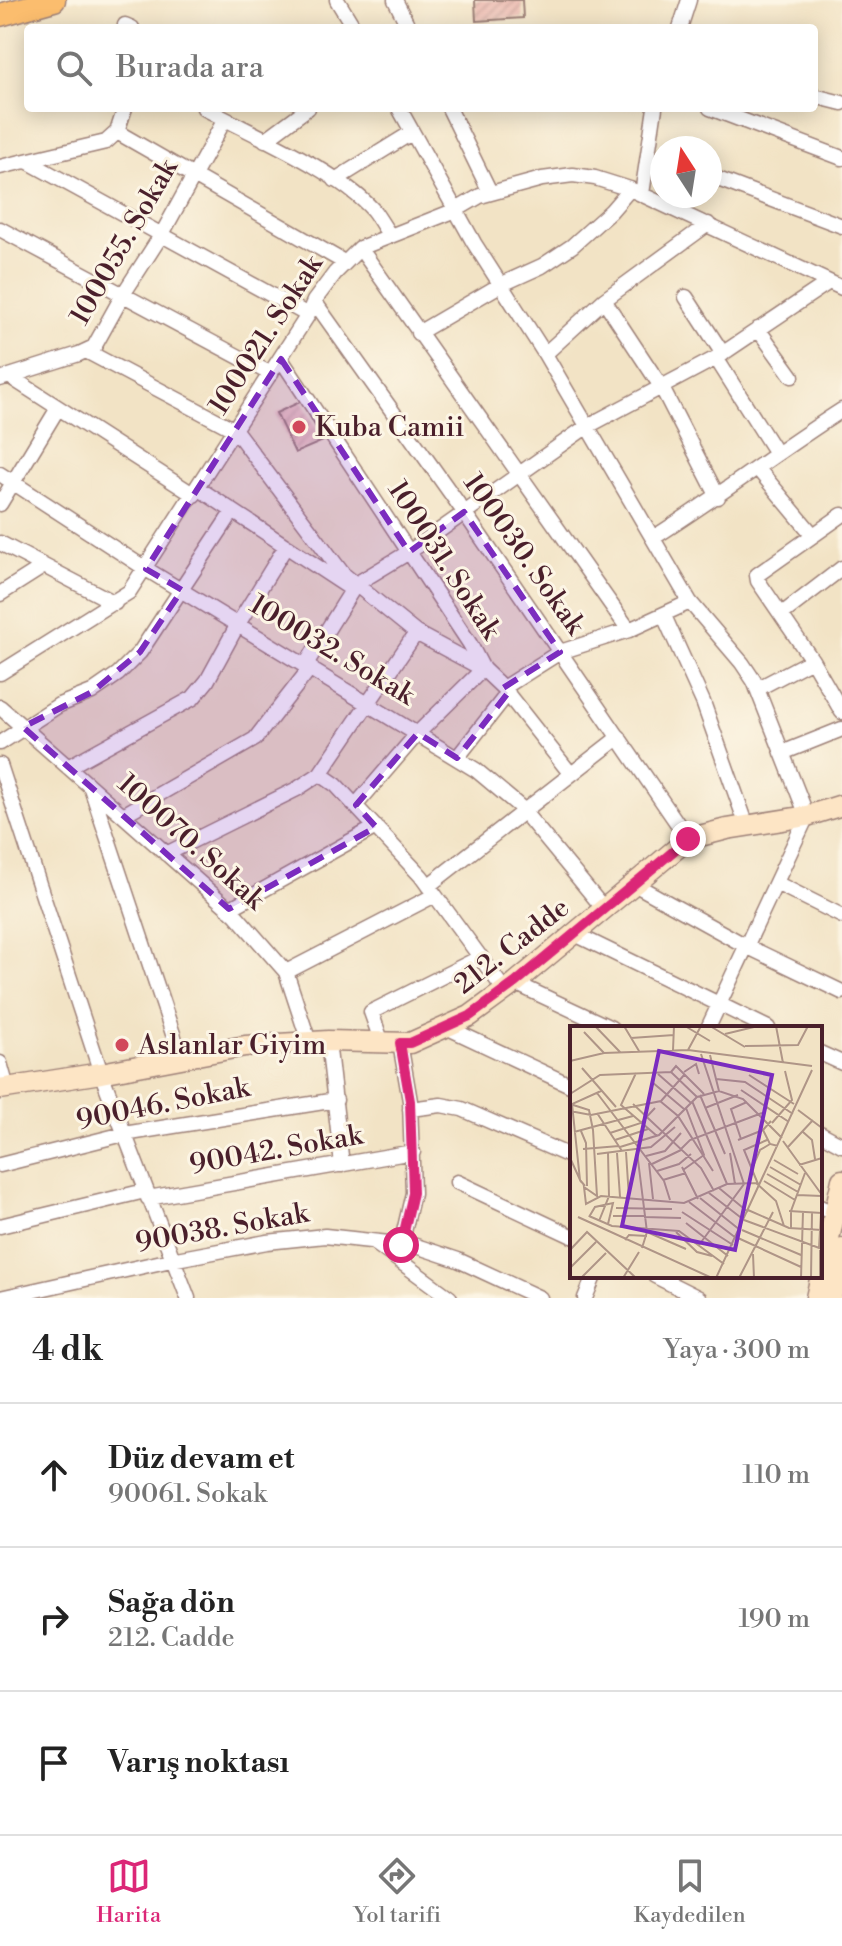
<!DOCTYPE html>
<html lang="tr">
<meta charset="utf-8">
<style>
body{margin:0;font-family:"Libre Bodoni",serif;background:#f2f2f2;color:#222}
.compass{position:absolute;left:650px;top:136px;width:72px;height:72px;border-radius:50%;background:#fff;box-shadow:0 4px 20px #0003;rotate:348deg}
.stop{position:absolute;width:24px;height:24px;margin:-18px;border:6px solid #db2777;border-radius:50%;background:#fff}
.stop.end{background:#db2777;border-color:#fff;box-shadow:0 2px 8px #0008}
.list{margin:0;padding:0;list-style:none}
h2{display:flex;justify-content:space-between;align-items:center;height:104px;margin:0;padding:0 32px;font-size:34px}
h2 small{font-size:26px;font-weight:400;color:#767676}
.list li{display:grid;grid-template-columns:52px 1fr auto;gap:24px;align-items:center;box-sizing:border-box;height:144px;padding:0 32px;border-top:2px solid #e0e0e0}
.list b{display:block;font-size:30px;white-space:nowrap}
.list p{margin:0;font-size:26px;white-space:nowrap;color:#767676}
.list em{font-size:26px;font-style:normal;color:#767676}
.icon{flex:none;width:44px;height:44px;fill:none;stroke:currentColor;stroke-width:2;stroke-linecap:round;stroke-linejoin:round}
.map{position:relative;flex:none;width:842px;height:1298px;overflow:hidden}
.search{position:absolute;background:#fff;box-shadow:0 4px 20px #0003;left:24px;right:24px;top:24px;height:88px;display:flex;align-items:center;gap:20px;box-sizing:border-box;padding:0 28px;border-radius:8px;color:#767676;font-size:30px}
.sheet{height:536px;background:#fff}
nav{display:flex;justify-content:space-around;align-items:center;box-sizing:border-box;height:112px;border-top:2px solid #e0e0e0;background:#fff;font-size:22px;color:#767676}
nav a{display:grid;justify-items:center;gap:4px}
nav .on{color:#db2777}
.map>svg:first-child{display:block}
</style>
<div class="map">
<svg width="842" height="1298" viewBox="0 0 842 1298">
<defs>
<pattern id="building-hatch" width="6" height="6" patternUnits="userSpaceOnUse" patternTransform="scale(2)"><rect width="6" height="6" fill="#eab3aa"/><path d="M-1 1l2-2M0 6l6-6M5 7l2-2" fill="none" stroke="#c0918b"/></pattern>
</defs>
<rect width="100%" height="100%" fill="#fcf5e5"/>
<filter id="ink" filterUnits="userSpaceOnUse"><feTurbulence type="fractalNoise" baseFrequency=".0125" numOctaves="2"/><feDisplacementMap in="SourceGraphic" scale="16" xChannelSelector="R" yChannelSelector="G"/><feConvolveMatrix kernelMatrix="1 2 1 2 8 2 1 2 1" color-interpolation-filters="sRGB"/></filter>
<filter id="wash" filterUnits="userSpaceOnUse"><feTurbulence type="fractalNoise" baseFrequency=".006" numOctaves="4" result="noise"/><feDisplacementMap in="SourceGraphic" scale="32" xChannelSelector="R" yChannelSelector="G"/><feGaussianBlur stdDeviation="1.8" result="paint"/><feColorMatrix in="noise" values="0 0 0 0 0 0 0 0 0 0 0 0 0 0 0 0 0 1.4 0 .05"/><feComposite in="paint" operator="in"/></filter>
<g filter="url(#wash)">
<rect width="100%" height="100%" fill="#f2e3c5"/>
<g id="blocks">
<path fill="url(#building-hatch)" d="M 475,0 L 522,0 L 523,18 L 476,21 Z
M 302,401 L 323,441 L 295,453 L 276,413 Z"/>
</g>
</g>
<g filter="url(#ink)">
<use href="#blocks" fill-opacity="0" stroke="#9e8178" stroke-width="2"/>
<g fill="none" stroke-linecap="round" stroke-linejoin="round">
<defs>
<path id="street" d="M 337,0 L 354,28
M 395,0 L 409,28
M 125,25 L 132,28
M 680,28 L 689,0
M 814,96 L 842,103
M 204,108 C 252,134 337,170 373,210 C 379,218 384,227 390,236
M 399,108 L 474,243 L 545,354 L 690,602 L 742,663 L 754,681 L 807,816 L 708,1028
M 449,108 L 490,192
M 710,108 L 842,158
M 117,132 L 344,262
M 117,132 L 125,108
M 265,140 L 308,108
M 27,161 L 308,315
M 0,167 L 106,142 L 117,132
M 710,176 L 842,226
M 335,180 L 411,133
M 642,194 L 655,108
M 708,224 L 604,300 L 662,388 L 718,497
M 0,229 L 271,374
M 360,248 L 629,630
M 686,297 L 723,354
M 314,301 L 464,512 L 688,839
M 758,329 L 792,376
M 418,333 L 500,285 L 542,266 L 572,246 L 611,211 L 630,189
M 86,351 L 235,430 L 343,574 L 416,633 L 483,669 L 503,688 L 570,773
M 545,354 L 604,300
M 716,358 L 776,453
M 281,359 L 470,644 L 483,669 L 418,733 L 356,805
M 9,376 L 194,495
M 0,379 L 79,354 L 94,347 L 124,293 L 162,234 L 225,119
M 758,469 L 813,535
M 0,474 L 146,569 L 476,770 L 519,806 L 604,909
M 198,488 L 348,587
M 0,504 L 58,408
M 842,515 L 757,575 L 758,581 L 812,660 L 842,712
M 653,538 C 718,497 778,451 842,410
M 0,543 L 115,603
M 0,594 L 44,566
M 782,614 L 842,568
M 664,616 L 703,702 L 747,826
M 306,664 L 356,584 L 409,552 L 586,427 L 716,358 L 829,282
M 0,673 L 129,592 L 308,315 L 314,301 L 335,273 L 360,248 L 456,210 L 480,196 L 542,179 L 573,175 L 595,178 L 630,189 L 842,288
M 503,688 L 560,652 L 629,630 L 690,602
M 757,689 L 812,660
M 0,707 L 235,914 L 286,972 L 309,1042
M 0,743 L 59,705 L 92,692 L 118,674 L 140,652 L 233,511
M 782,753 L 842,729
M 457,758 L 508,693
M 0,765 L 101,1073 L 188,1298
M 68,767 L 193,698 L 207,681 L 238,624 L 286,546
M 320,774 L 336,785 L 421,876 L 505,991
M 91,788 L 181,1058
M 123,815 L 255,739 L 311,667
M 166,854 L 297,789 L 320,774 L 416,633
M 776,883 L 842,916
M 634,884 L 746,946 L 842,992
M 428,886 L 619,737
M 229,909 L 376,827
M 575,934 L 768,1028
M 286,972 L 435,895
M 515,983 L 611,1028
M 446,1027 L 572,1086
M 328,1041 L 342,1165
M 382,1043 L 371,1012 L 481,957
M 400,1043 L 410,1101 L 413,1193 L 401,1245
M 820,1053 L 842,1063
M 0,1063 L 7,1088
M 410,1109 L 441,1105 L 462,1109 L 572,1157
M 820,1133 L 842,1145
M 0,1165 L 124,1134 L 336,1100
M 457,1182 L 572,1236
M 148,1198 L 413,1152
M 820,1207 L 835,1214
M 0,1226 L 145,1191
M 375,1243 L 450,1298
M 655,1276 L 699,1298
M 0,1298 L 171,1260 L 267,1242 L 325,1236 L 416,1246 L 458,1260 L 540,1298
M 585,1298 L 594,1276"/>
<path id="secondary" d="M 0,1089 L 101,1073 L 245,1046 L 328,1041 L 410,1043 L 470,1016 L 515,983 L 688,839 L 727,829 L 807,816 L 842,805
M 816,1298 L 842,1180
M 831,1298 L 842,1249"/>
<path id="primary" d="M 0,15 L 54,0"/>
</defs>
<use href="#street" stroke="#9e8178" stroke-width="17"/>
<use href="#secondary" stroke="#9e8178" stroke-width="23"/>
<use href="#primary" stroke="#9e8178" stroke-width="25"/>
<use href="#street" stroke="#fff" stroke-width="14"/>
<use href="#secondary" stroke="#fde5c5" stroke-width="20"/>
<use href="#primary" stroke="#fbbd6e" stroke-width="22"/>
</g>
</g>
<g fill="none" stroke-linecap="round" stroke-linejoin="round" filter="url(#ink)">
<path stroke="#db2777" stroke-width="10" d="M 401,1245 L 413,1193 L 410,1101 L 400,1043 L 410,1043 L 470,1016 L 515,983 L 688,839"/>
</g>
<path fill="#7b2cbf" fill-opacity="0.2" stroke="#7b2cbf" stroke-width="6" stroke-dasharray="16 10" stroke-linejoin="round" d="M 281,359 L 409,552 L 464,512 L 560,652 L 503,688 L 508,693 L 457,758 L 418,733 L 356,805 L 376,827 L 229,909 L 23,727 L 92,692 L 140,652 L 182,590 L 146,569 Z"/>
<g fill="#d1495b" stroke="#fcf5e5" stroke-width="3">
<circle cx="299" cy="427" r="8"/>
<circle cx="122" cy="1045" r="8"/>
</g>
<g text-anchor="middle" dominant-baseline="central" stroke-width="6" stroke-linejoin="round" paint-order="stroke">
<g font-size="28" fill="#4a1f2b" stroke="#fcf5e5">
<text transform="translate(124 242) rotate(-60)">100055. Sokak</text>
<text transform="translate(266 335) rotate(-57)">100021. Sokak</text>
<text transform="translate(524 554) rotate(55)">100030. Sokak</text>
<text transform="translate(444 560) rotate(57)">100031. Sokak</text>
<text transform="translate(332 650) rotate(31)">100032. Sokak</text>
<text transform="translate(191 842) rotate(42)">100070. Sokak</text>
<text transform="translate(512 946) rotate(-38)">212. Cadde</text>
<text transform="translate(163 1104) rotate(-11)">90046. Sokak</text>
<text transform="translate(276 1150) rotate(-10)">90042. Sokak</text>
<text transform="translate(222 1228) rotate(-10)">90038. Sokak</text>
</g>
<g font-size="28" fill="#4a1f2b" stroke="#fcf5e5" text-anchor="start">
<text x="315" y="427">Kuba Camii</text>
<text x="138" y="1045">Aslanlar Giyim</text>
</g>
</g>
<g transform="translate(570 1026)">
<rect width="252" height="252" fill="#f2e3c5"/>
<path fill="none" stroke="#af9587" stroke-width="2" d="M 25,0 L 50,26M 54,0 L 69,25M 115,0 L 140,15M 140,0 L 175,21M 206,0 L 213,37M 14,6 L 34,27M 155,8 L 184,1M 61,12 L 104,9M 175,20 L 228,19 L 238,0M 103,24 L 104,0M 118,24 L 131,0M 140,29 L 149,65M 0,35 L 34,27 L 118,24 L 242,40M 12,42 L 46,81M 101,46 L 106,40 L 134,68M 114,46 L 126,38 L 129,48M 66,47 L 51,79 L 87,110M 88,48 L 121,77M 179,49 L 224,78M 146,53 L 175,56 L 223,88M 82,56 L 114,83M 171,64 L 219,96M 27,67 L 94,155 L 100,174M 0,68 L 30,49 L 101,46 L 127,71M 130,69 L 155,128M 90,75 L 108,90 L 143,145M 122,75 L 157,158M 0,78 L 19,84 L 23,104 L 27,170 L 14,161 L 16,178 L 31,170 L 114,177 L 157,158 L 186,157 L 206,175 L 214,200M 63,78 L 131,142 L 144,165M 135,82 L 168,69M 228,84 L 252,102M 0,85 L 21,89 L 91,75 L 115,48M 27,87 L 52,125M 201,95 L 193,104 L 200,118 L 208,120M 202,97 L 222,74 L 215,45M 11,105 L 16,117 L 17,160M 4,106 L 63,90M 233,106 L 242,114 L 245,133M 40,107 L 71,97 L 85,82M 171,113 L 161,83 L 177,76M 45,114 L 78,103M 168,114 L 193,104M 213,115 L 252,169M 50,121 L 89,109 L 127,71 L 149,65 L 173,73 L 212,112M 217,122 L 243,94M 13,123 L 49,120M 111,123 L 120,114 L 192,87M 56,126 L 59,172M 67,126 L 77,206 L 72,222M 47,127 L 50,171M 160,127 L 165,158M 27,128 L 81,121 L 105,101M 76,130 L 95,125 L 111,107M 1,134 L 11,156M 204,134 L 228,148M 79,137 L 83,173M 82,138 L 111,124M 229,139 L 252,132M 112,141 L 128,173M 200,141 L 231,159M 113,144 L 134,129 L 116,82M 87,145 L 109,138 L 121,128M 181,145 L 190,124 L 200,118M 197,148 L 228,166M 93,154 L 116,147M 194,155 L 225,174M 188,158 L 174,124 L 197,114M 15,160 L 10,154 L 2,78 L 31,65M 149,162 L 178,186M 139,167 L 174,194M 227,169 L 252,170M 130,172 L 170,204M 119,176 L 166,212M 46,182 L 102,183M 178,184 L 219,202 L 252,204M 219,185 L 252,187M 112,186 L 163,219M 19,190 L 42,200 L 109,205 L 154,238M 43,190 L 74,190M 8,191 L 142,252M 19,191 L 25,181 L 43,177 L 38,198M 74,191 L 111,192M 174,194 L 252,223M 29,195 L 39,170 L 38,127M 116,197 L 158,230M 221,203 L 221,185 L 235,147M 172,204 L 231,229M 77,206 L 116,223M 106,206 L 127,226 L 142,230M 168,212 L 231,241M 55,214 L 59,209 L 77,210M 129,219 L 174,158 L 131,28M 249,222 L 251,187M 250,222 L 250,252M 0,224 L 17,206 L 66,252M 183,228 L 184,252M 0,242 L 26,216M 11,252 L 36,227M 53,252 L 69,226M 146,252 L 242,44M 169,252 L 203,186M 231,252 L 233,186M 241,252 L 242,187"/>
<path fill="#7b2cbf" fill-opacity="0.15" stroke="#7b2cbf" stroke-width="4" d="M 89,25 L 202,49 L 165,224 L 52,200 Z"/>
<rect width="252" height="252" fill="none" stroke="#4a1f2b" stroke-width="4"/>
</g>
</svg>
<svg class="compass" viewBox="-18 -18 36 36"><path d="M0-13l5 13h-10z" fill="#e53935"/><path d="M0 13l5-13h-10z" fill="#767676"/></svg>
<div class="stop" style="left:401px;top:1245px"></div>
<div class="stop end" style="left:688px;top:839px"></div>
<div class="search"><svg class="icon" aria-label="search" viewBox="0 0 24 24"><circle cx="10" cy="10" r="6"/><path d="M15 15l6 6"/></svg>Burada ara</div>
</div>
<section class="sheet">
<h2>4 dk<small>Yaya · 300 m</small></h2>
<ul class="list">
<li><svg class="icon" aria-label="ahead" viewBox="0 0 24 24"><path d="M12 20V5M6 11l6-6 6 6"/></svg><div><b>Düz devam et</b><p>90061. Sokak</p></div><em>110 m</em></li>
<li><svg class="icon" aria-label="right" viewBox="0 0 24 24"><path d="M7 20v-9h11M14 6l5 5-5 5"/></svg><div><b>Sağa dön</b><p>212. Cadde</p></div><em>190 m</em></li>
<li><svg class="icon" aria-label="arrive" viewBox="0 0 24 24"><path d="M6 21V4h12l-3 4 3 4H6"/></svg><div><b>Varış noktası</b></div></li>
</ul>
</section>
<nav>
<a class="on"><svg class="icon" aria-label="map" viewBox="0 0 24 24"><path d="M3 6l6-2 6 2 6-2v14l-6 2-6-2-6 2zM9 4v14M15 6v14"/></svg>Harita</a>
<a><svg class="icon" aria-label="directions" viewBox="0 0 24 24"><path d="M12 3l9 9-9 9-9-9zM9 14v-3h6M13 9l2 2-2 2"/></svg>Yol tarifi</a>
<a><svg class="icon" aria-label="saved" viewBox="0 0 24 24"><path d="M7 4h10v16l-5-4-5 4z"/></svg>Kaydedilen</a>
</nav>
